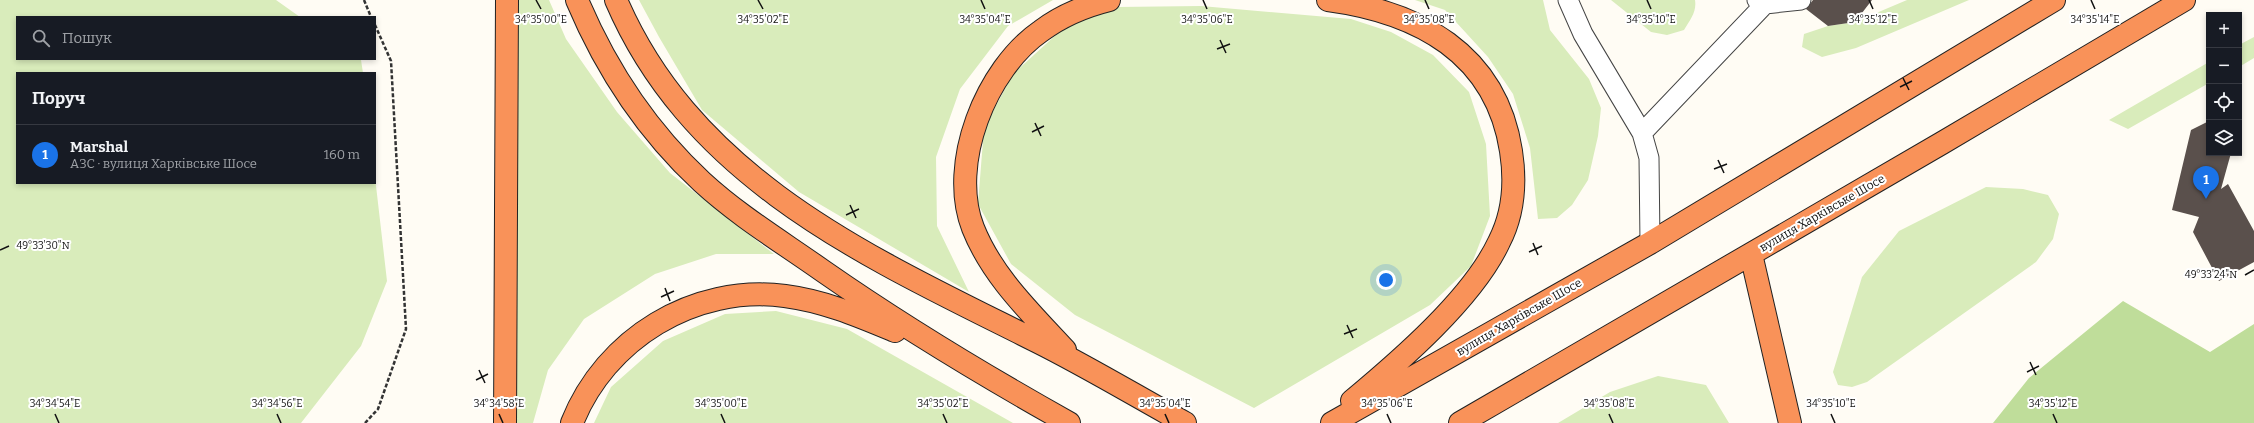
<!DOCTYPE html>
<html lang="uk">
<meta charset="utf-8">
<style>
body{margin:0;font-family:Bitter,serif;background:#242831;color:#f1f3f6}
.controls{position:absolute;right:12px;top:12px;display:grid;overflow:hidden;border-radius:0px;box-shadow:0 2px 6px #0003}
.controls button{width:36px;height:36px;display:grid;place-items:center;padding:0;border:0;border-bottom:1px solid #363941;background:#171b24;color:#f1f3f6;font:20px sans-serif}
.you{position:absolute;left:1386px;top:280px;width:14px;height:14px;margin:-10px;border:3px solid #fff;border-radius:50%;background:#1a73e8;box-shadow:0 0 0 6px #1a73e833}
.badge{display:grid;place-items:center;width:26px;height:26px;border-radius:50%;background:#1a73e8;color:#fff;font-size:13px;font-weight:700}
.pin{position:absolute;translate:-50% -33px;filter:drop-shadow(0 1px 2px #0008)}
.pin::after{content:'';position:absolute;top:21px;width:14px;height:12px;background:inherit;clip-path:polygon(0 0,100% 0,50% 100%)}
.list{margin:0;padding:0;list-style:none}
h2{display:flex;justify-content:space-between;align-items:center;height:52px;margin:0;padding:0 16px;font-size:17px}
h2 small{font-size:13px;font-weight:400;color:#9ea1a6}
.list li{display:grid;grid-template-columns:26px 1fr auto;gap:12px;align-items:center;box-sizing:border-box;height:60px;padding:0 16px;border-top:1px solid #363941}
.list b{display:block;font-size:15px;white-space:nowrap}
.list p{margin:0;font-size:13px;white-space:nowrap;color:#9ea1a6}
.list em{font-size:13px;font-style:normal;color:#9ea1a6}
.icon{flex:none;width:22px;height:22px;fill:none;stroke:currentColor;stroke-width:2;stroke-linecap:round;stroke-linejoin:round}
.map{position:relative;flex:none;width:2254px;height:423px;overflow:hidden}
.search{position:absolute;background:#171b24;box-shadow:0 2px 6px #0003;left:16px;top:16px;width:360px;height:44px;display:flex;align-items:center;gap:10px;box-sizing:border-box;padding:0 14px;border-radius:0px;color:#9ea1a6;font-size:15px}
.panel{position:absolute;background:#171b24;box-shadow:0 2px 6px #0003;left:16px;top:72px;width:360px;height:112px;border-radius:0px}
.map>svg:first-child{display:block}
</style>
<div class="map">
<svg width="2254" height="423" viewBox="0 0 2254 423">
<rect width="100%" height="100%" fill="#fffcf4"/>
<path fill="#d9ecbb" d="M 0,0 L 276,0 L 300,17 L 17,17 L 17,59 L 361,60 L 363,73 L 17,73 L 17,183 L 375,183 L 375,177 L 387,281 L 361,346 L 301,423 L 0,423 Z
M 513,0 L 549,0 L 566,39 L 617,112 L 670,173 L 774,254 L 716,254 L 655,274 L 584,319 L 548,370 L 533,423 L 512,423 Z
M 639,0 L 1053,0 L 1008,26 L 960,89 L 936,157 L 937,226 L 969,292 L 799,192 L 702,110 L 659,37 Z
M 1415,0 L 1543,0 L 1550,30 L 1589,79 L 1601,108 L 1598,136 L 1588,180 L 1572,205 L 1557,218 L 1538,219 L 1530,148 L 1513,94 L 1488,57 L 1445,10 Z
M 1611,0 L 1695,0 C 1697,12 1690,20 1684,30 L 1667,35 L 1651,32 Z
M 1907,0 L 1969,0 L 1856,48 L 1822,57 L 1802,47 L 1804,34 L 1828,26 L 1855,22 Z
M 1201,6 L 1351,19 L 1391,32 L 1433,55 L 1469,92 L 1486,144 L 1490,216 L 1471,266 L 1430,305 L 1254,408 L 1075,315 L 1011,264 L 978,204 L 984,128 L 1013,74 L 1069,23 L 1117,7 Z
M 2254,37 L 2254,58 L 2239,67 L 2239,45 Z
M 2209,62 L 2209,83 L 2128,129 L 2109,120 Z
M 1986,187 L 2023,189 L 2048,195 L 2059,214 L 2053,239 L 2036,262 L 1867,382 L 1852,387 L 1838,385 L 1833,372 L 1862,277 L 1899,231 Z
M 776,311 L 847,329 L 1013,423 L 594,423 L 611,387 L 663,341 L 725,314 Z
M 1658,376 L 1706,385 L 1729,423 L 1558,423 L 1610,392 Z"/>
<path fill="#bfdd9a" d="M 2123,301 L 2210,352 L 2254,324 L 2254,423 L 1993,423 L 2029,378 Z"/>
<path fill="#5a504c" d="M 1813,0 L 1872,0 L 1855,22 L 1828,26 L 1806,9 Z
M 2209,121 L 2209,153 L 2231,153 L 2221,189 L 2228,184 L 2254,231 L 2254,262 L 2219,281 L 2193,232 L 2199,217 L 2172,210 L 2191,130 Z"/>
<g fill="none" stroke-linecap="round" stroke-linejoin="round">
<defs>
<path id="lane" d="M 1568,0 L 1583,34 L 1642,133 L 1649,158 L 1650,243
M 1757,0 L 1765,4 L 1801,0
M 1642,133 L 1765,4"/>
<path id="highway" d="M 577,0 C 606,69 647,131 702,182 C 739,216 782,242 823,271 C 902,326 985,376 1069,423
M 616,0 C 694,182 873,259 1038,342 C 1088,367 1136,396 1185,423
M 1328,0 C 1418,12 1496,53 1511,151 C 1516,183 1514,213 1499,242 C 1473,298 1400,361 1352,401
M 1751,254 L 1790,423
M 1065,350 C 1030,312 992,276 973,228 C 948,164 986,69 1041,31 C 1061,16 1085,6 1109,0
M 505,423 L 507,0
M 572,423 C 605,339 694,284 785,296 C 824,301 859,316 895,331
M 1332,423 L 1650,243 L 2054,0
M 1460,423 L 1942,143 L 2184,0"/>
</defs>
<use href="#lane" stroke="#444" stroke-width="21"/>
<use href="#highway" stroke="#222" stroke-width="24"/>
<path stroke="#333" stroke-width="2.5" stroke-dasharray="4 2" stroke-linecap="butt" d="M 364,0 L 371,17
M 365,423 L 378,409 L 406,329 L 391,61 L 375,25"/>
<use href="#lane" stroke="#fff" stroke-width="19"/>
<use href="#highway" stroke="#f99259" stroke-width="22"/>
</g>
<path fill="none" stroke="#111" stroke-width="1.5" d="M 536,0 L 541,9M 758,0 L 763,9M 981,0 L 985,9M 1203,0 L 1207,9M 1425,0 L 1429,9M 1647,0 L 1651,9M 1869,0 L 1873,9M 2091,0 L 2095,9M 1220,40 L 1226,53M 1217,49 L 1230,44M 1903,78 L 1909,90M 1900,87 L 1912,81M 1035,123 L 1041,136M 1032,132 L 1044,126M 1718,160 L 1724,173M 1714,169 L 1727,164M 850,205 L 856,218M 846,215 L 859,209M 1533,243 L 1538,255M 0,250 L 9,246M 1529,252 L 1542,246M 2245,275 L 2254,270M 665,288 L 670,301M 661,297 L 674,291M 1347,325 L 1353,338M 1344,334 L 1357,329M 2030,362 L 2036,375M 479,370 L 485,383M 2027,372 L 2039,366M 476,380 L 488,374M 55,414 L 59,423M 277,414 L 281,423M 499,414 L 503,423M 721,414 L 725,423M 943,414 L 947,423M 1165,414 L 1169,423M 1387,414 L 1391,423M 1609,414 L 1613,423M 1831,414 L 1835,423M 2053,414 L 2057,423"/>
<g text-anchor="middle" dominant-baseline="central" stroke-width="4" stroke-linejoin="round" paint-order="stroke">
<g font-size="12" fill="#111" stroke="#fff">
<text transform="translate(1822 213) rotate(-30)">вулиця Харківське Шосе</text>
<text transform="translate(1519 317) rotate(-30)">вулиця Харківське Шосе</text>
</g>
</g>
<g font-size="10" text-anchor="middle" fill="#111" stroke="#fff" stroke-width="4" stroke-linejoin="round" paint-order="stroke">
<text x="541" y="23">34°35'00"E</text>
<text x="763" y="23">34°35'02"E</text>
<text x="985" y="23">34°35'04"E</text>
<text x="1207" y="23">34°35'06"E</text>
<text x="1651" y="23">34°35'10"E</text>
<text x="1873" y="23">34°35'12"E</text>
<text x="1429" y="23">34°35'08"E</text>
<text x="2095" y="23">34°35'14"E</text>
<text x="43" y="249">49°33'30"N</text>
<text x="2211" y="278">49°33'24"N</text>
<text x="55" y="407">34°34'54"E</text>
<text x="277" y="407">34°34'56"E</text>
<text x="499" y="407">34°34'58"E</text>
<text x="721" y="407">34°35'00"E</text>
<text x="943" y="407">34°35'02"E</text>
<text x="1165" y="407">34°35'04"E</text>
<text x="1387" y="407">34°35'06"E</text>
<text x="1609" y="407">34°35'08"E</text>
<text x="1831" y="407">34°35'10"E</text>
<text x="2053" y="407">34°35'12"E</text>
</g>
</svg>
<div class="controls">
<button>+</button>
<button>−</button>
<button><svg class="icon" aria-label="locate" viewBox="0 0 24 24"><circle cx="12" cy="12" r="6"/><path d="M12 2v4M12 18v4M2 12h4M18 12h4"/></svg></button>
<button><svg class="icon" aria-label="layers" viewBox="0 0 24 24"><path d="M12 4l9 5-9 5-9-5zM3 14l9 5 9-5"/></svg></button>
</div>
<div class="you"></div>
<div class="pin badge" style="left:2206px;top:199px">1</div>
<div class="search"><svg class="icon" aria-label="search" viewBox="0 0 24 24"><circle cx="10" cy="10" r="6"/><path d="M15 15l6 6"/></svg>Пошук</div>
<section class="panel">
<h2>Поруч<small></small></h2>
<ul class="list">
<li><span class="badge">1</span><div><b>Marshal</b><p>АЗС · вулиця Харківське Шосе</p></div><em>160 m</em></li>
</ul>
</section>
</div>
